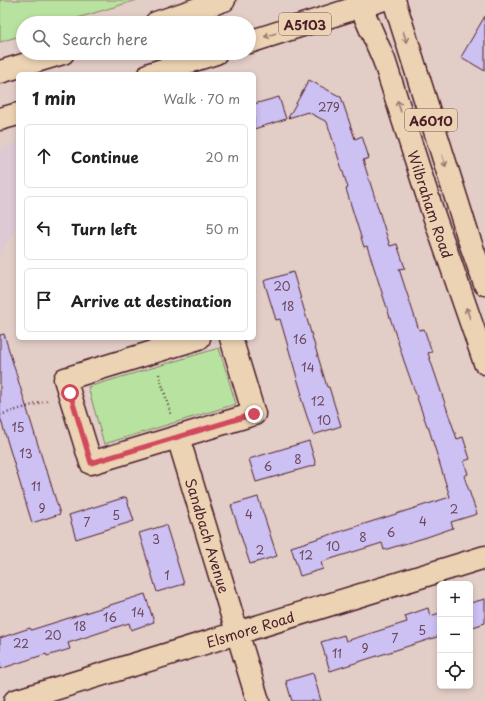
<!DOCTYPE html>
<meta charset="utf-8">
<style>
body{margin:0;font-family:"Playpen Sans",sans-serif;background:#f2f2f2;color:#202124}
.controls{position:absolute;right:12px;bottom:12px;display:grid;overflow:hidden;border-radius:6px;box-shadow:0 2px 6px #0003}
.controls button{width:36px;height:36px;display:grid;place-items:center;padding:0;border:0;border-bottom:1px solid #e0e0e0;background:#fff;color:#202124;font:20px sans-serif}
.stop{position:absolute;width:12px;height:12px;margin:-9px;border:3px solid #d1495b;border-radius:50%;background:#fff}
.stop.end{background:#d1495b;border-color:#fff;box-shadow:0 1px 4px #0008}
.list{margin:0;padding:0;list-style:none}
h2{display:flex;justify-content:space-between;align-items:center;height:52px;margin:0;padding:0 16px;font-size:17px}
h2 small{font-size:13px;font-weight:400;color:#757577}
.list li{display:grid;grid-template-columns:26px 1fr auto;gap:12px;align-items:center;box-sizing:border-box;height:64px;margin:0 8px 8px;padding:0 8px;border:1px solid #e0e0e0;border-radius:6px}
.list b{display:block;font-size:15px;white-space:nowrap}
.list em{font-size:13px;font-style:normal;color:#757577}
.icon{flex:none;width:22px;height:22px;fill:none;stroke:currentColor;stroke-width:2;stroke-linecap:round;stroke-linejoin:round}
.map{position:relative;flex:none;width:485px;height:701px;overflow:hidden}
.search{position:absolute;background:#fff;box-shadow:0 2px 6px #0003;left:16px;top:16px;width:240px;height:44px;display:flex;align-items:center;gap:10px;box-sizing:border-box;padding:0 14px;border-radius:22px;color:#757577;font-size:15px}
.panel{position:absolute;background:#fff;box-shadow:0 2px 6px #0003;left:16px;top:72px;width:240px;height:268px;border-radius:6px}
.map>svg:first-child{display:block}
</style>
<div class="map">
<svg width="485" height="701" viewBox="0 0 485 701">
<rect width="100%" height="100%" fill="#e3cdc7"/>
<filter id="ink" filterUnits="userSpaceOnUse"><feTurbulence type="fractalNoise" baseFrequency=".025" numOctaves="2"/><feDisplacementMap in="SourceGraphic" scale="8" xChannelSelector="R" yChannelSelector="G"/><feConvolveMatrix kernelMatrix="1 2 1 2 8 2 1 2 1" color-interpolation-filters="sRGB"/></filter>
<g filter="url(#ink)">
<path fill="#dcc9d4" d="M 18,143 L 18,226 L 0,253 L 0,148 Z"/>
<path fill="#b8e29f" stroke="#818065" d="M 0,0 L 137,0 L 61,23 L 23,23 L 23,35 L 0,42 Z
M 219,348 L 236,404 L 104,444 L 88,387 Z"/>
<path fill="#cdc0f2" stroke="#4a1f2b" d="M 485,16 L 485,71 L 461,57 Z
M 309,80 L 341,97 L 355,139 L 362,136 L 369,158 L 363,160 L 390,246 L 397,244 L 405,268 L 399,269 L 419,330 L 424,329 L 432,352 L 428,353 L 457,439 L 463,437 L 470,459 L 464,461 L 468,474 L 464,476 L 477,514 L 451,522 L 453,528 L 427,537 L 384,550 L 382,543 L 321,562 L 323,569 L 300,576 L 291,547 L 450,497 L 428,426 L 427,426 L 404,361 L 367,246 L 364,247 L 346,189 L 348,188 L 327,122 L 308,112 L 288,118 Z
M 279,97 L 286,119 L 254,129 L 254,104 Z
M 293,272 L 327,387 L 329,387 L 341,426 L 313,435 L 300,395 L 302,395 L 280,319 L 276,320 L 264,281 Z
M 4,334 L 46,471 L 47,471 L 60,514 L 32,523 L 0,417 L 0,335 Z
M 309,441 L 316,465 L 256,482 L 249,459 Z
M 126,497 L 134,521 L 76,539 L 69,515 Z
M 258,497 L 277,556 L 250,564 L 231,505 Z
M 166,525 L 184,584 L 157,592 L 139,533 Z
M 145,594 L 154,622 L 131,630 L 129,623 L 68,643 L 70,649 L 47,656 L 46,654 L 0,669 L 0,638 L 30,628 L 31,630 Z
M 485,599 L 485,623 L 470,628 L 470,603 Z
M 428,608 L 430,616 L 440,613 L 440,636 L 330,671 L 321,642 L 344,635 L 346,641 L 407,622 L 405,616 Z
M 313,673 L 321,701 L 292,701 L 286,681 Z"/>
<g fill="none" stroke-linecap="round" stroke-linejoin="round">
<defs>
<g id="minor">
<path d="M 199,338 L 65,379 L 91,463 L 254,414 L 231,338"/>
<path id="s1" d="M 178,437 L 258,701"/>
<path id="s2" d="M 15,701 L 485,557"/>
</g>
<g id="highway">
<path id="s3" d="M 358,0 L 384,60 L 432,210 L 485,363"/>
<path d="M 394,0 L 469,239 L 485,284"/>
<path d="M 156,23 L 224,0"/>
<path d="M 249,42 L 381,0"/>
<path d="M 0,72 L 63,53"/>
<path d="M 150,74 L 216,53"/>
<path d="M 0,119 L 18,114"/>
</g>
</defs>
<use href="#minor" stroke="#4a1f2b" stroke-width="25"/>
<use href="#highway" stroke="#4a1f2b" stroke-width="25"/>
<path stroke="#4a1f2b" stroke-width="2.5" stroke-dasharray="1 3" stroke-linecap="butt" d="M 159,374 L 171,415
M 0,415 L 49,400"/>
<use href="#minor" stroke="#ecd3b4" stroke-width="22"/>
<use href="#highway" stroke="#ecd3b4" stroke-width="22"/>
</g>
<defs><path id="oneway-shaft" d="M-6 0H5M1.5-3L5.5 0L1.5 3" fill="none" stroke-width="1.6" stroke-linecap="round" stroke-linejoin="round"/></defs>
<g stroke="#9b7970">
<use href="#oneway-shaft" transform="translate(270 35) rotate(162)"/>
<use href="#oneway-shaft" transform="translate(405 37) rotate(72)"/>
<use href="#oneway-shaft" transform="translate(399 106) rotate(-108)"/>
<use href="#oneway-shaft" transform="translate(444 161) rotate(72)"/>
<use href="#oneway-shaft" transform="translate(468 313) rotate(-109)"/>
</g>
</g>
<g fill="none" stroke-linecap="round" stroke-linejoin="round" filter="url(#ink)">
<path stroke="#d1495b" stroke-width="5" d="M 70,393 L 91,463 L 254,414"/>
</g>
<g text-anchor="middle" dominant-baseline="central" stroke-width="4" stroke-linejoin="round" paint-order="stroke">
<g font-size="12" fill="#6b475d">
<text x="329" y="107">279</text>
<text x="282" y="286">20</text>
<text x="288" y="306">18</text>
<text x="300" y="339">16</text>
<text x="308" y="367">14</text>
<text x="318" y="401">12</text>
<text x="324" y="420">10</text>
<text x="18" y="427">15</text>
<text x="26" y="453">13</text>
<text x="298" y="459">8</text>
<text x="268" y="466">6</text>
<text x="36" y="486">11</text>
<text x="42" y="508">9</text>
<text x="454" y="509">2</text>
<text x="249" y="514">4</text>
<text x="116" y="515">5</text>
<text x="423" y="521">4</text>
<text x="87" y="522">7</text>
<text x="391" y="532">6</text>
<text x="363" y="537">8</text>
<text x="156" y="539">3</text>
<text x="333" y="546">10</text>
<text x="260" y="550">2</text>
<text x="306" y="555">12</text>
<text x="167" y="575">1</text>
<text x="138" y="612">14</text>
<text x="110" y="617">16</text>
<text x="80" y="626">18</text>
<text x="422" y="630">5</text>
<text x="53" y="635">20</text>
<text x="395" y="638">7</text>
<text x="21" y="643">22</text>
<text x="365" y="648">9</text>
<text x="337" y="653">11</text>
</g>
<g fill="#ecd3b4" stroke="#7b5554" stroke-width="1">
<rect x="279" y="13" width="52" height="22" rx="3"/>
<rect x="405" y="109" width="52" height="22" rx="3"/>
</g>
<g font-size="13" font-weight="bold" fill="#4a1f2b">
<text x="305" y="24">A5103</text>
<text x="431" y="120">A6010</text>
</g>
<g font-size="14" fill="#4a1f2b" stroke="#ecd3b4">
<text stroke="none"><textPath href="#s3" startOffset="217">Wilbraham Road</textPath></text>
<text stroke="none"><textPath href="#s1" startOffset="103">Sandbach Avenue</textPath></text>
<text stroke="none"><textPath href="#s2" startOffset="246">Elsmore Road</textPath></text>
</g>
</g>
</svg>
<div class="controls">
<button>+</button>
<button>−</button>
<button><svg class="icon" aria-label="locate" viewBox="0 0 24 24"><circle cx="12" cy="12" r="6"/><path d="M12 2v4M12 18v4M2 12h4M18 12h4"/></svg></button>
</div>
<div class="stop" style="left:70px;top:393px"></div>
<div class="stop end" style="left:254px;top:414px"></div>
<div class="search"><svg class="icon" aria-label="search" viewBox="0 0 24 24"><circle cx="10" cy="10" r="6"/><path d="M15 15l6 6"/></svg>Search here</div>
<section class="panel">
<h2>1 min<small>Walk · 70 m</small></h2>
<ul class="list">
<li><svg class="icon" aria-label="ahead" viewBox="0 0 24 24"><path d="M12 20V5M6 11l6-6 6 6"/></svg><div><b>Continue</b></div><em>20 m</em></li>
<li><svg class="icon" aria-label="left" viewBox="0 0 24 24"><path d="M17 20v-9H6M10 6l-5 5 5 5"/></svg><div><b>Turn left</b></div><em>50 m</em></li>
<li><svg class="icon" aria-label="arrive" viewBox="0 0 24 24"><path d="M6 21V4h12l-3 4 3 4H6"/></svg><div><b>Arrive at destination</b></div></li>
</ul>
</section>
</div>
